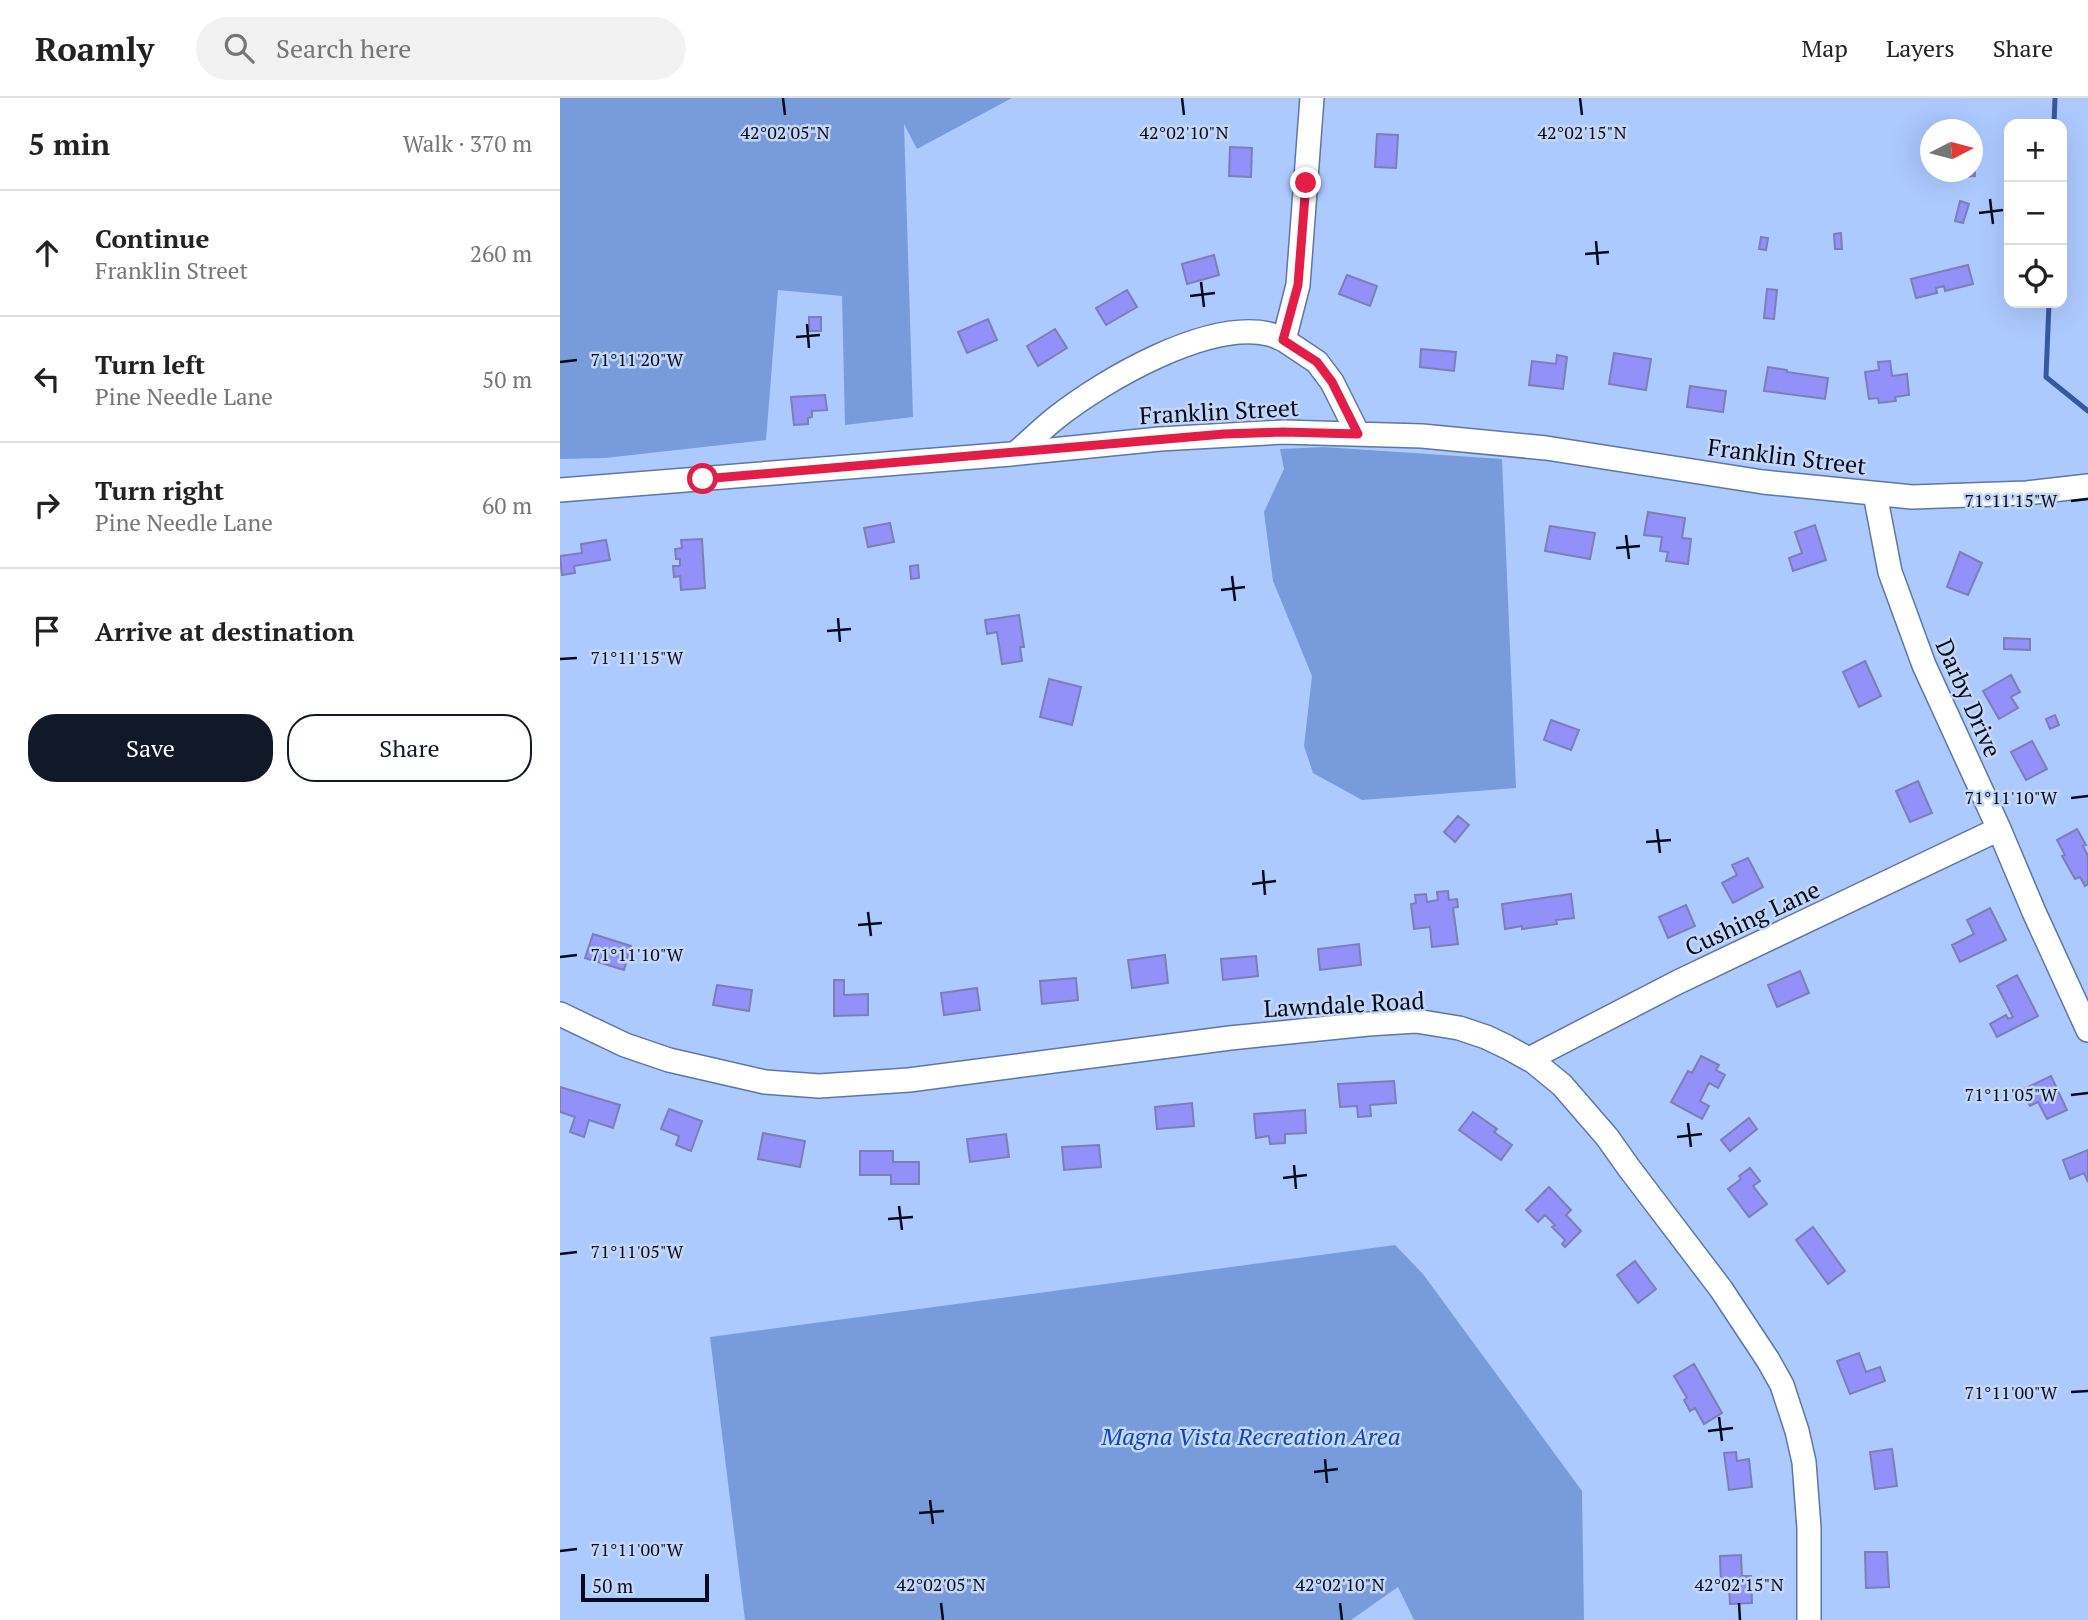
<!DOCTYPE html>
<meta charset="utf-8">
<style>
body{margin:0;font-family:"PT Serif",serif;background:#f2f2f2;color:#222}
.controls{position:absolute;right:21px;top:21px;display:grid;overflow:hidden;border-radius:14px;box-shadow:0 7px 28px #0002}
.controls button{width:63px;height:63px;display:grid;place-items:center;padding:0;border:0;border-bottom:2px solid #e0e0e0;background:#fff;color:#222;font:35px sans-serif}
.compass{position:absolute;left:1360px;top:21px;width:63px;height:63px;border-radius:50%;background:#fff;box-shadow:0 7px 28px #0002;rotate:84deg}
.scale{position:absolute;left:21px;bottom:18px;width:128px;box-sizing:border-box;padding-left:7px;border:4px solid #030a1c;border-top:0;font-size:19px;line-height:24px;white-space:nowrap;color:#030a1c;-webkit-text-stroke:5px #c5d7f7;paint-order:stroke}
.stop{position:absolute;width:21px;height:21px;margin:-16px;border:5px solid #e11d48;border-radius:50%;background:#fff}
.stop.end{background:#e11d48;border-color:#fff;box-shadow:0 2px 7px #0008}
.list{margin:0;padding:0;list-style:none}
h2{display:flex;justify-content:space-between;align-items:center;height:91px;margin:0;padding:0 28px;font-size:30px}
h2 small{font-size:23px;font-weight:400;color:#767676}
.list li{display:grid;grid-template-columns:46px 1fr auto;gap:21px;align-items:center;box-sizing:border-box;height:126px;padding:0 28px;border-top:2px solid #e0e0e0}
.list b{display:block;font-size:26px;white-space:nowrap}
.list p{margin:0;font-size:23px;white-space:nowrap;color:#767676}
.list em{font-size:23px;font-style:normal;color:#767676}
.actions{display:flex;gap:14px;padding:21px 28px}
.actions a{flex:1;padding:16px 0;border:2px solid #111827;border-radius:28px;text-align:center;font-size:24px;color:#111827}
.actions .main{background:#111827;color:#fff}
.icon{flex:none;width:38px;height:38px;fill:none;stroke:currentColor;stroke-width:2;stroke-linecap:round;stroke-linejoin:round}
.map{position:relative;flex:none;width:1528px;height:1522px;overflow:hidden}
header{display:flex;align-items:center;gap:42px;box-sizing:border-box;height:98px;padding:0 35px;background:#fff;border-bottom:2px solid #e0e0e0}
header strong{font-size:33px}
nav{display:flex;gap:38px;margin-inline-start:auto;font-size:24px}
.search{width:490px;height:63px;background:#f2f2f2;display:flex;align-items:center;gap:18px;box-sizing:border-box;padding:0 24px;border-radius:38px;color:#767676;font-size:26px}
main{display:flex}
aside{flex:1;background:#fff}
.map>svg:first-child{display:block}
</style>
<header>
<strong>Roamly</strong>
<div class="search"><svg class="icon" aria-label="search" viewBox="0 0 24 24"><circle cx="10" cy="10" r="6"/><path d="M15 15l6 6"/></svg>Search here</div>
<nav><a>Map</a><a>Layers</a><a>Share</a></nav>
</header>
<main>
<aside>
<h2>5 min<small>Walk · 370 m</small></h2>
<ul class="list">
<li><svg class="icon" aria-label="ahead" viewBox="0 0 24 24"><path d="M12 20V5M6 11l6-6 6 6"/></svg><div><b>Continue</b><p>Franklin Street</p></div><em>260 m</em></li>
<li><svg class="icon" aria-label="left" viewBox="0 0 24 24"><path d="M17 20v-9H6M10 6l-5 5 5 5"/></svg><div><b>Turn left</b><p>Pine Needle Lane</p></div><em>50 m</em></li>
<li><svg class="icon" aria-label="right" viewBox="0 0 24 24"><path d="M7 20v-9h11M14 6l5 5-5 5"/></svg><div><b>Turn right</b><p>Pine Needle Lane</p></div><em>60 m</em></li>
<li><svg class="icon" aria-label="arrive" viewBox="0 0 24 24"><path d="M6 21V4h12l-3 4 3 4H6"/></svg><div><b>Arrive at destination</b></div></li>
</ul>
<div class="actions"><a class="main">Save</a><a>Share</a></div>
</aside>
<div class="map">
<svg width="1528" height="1522" viewBox="0 0 1528 1522">
<rect width="100%" height="100%" fill="#adcaff"/>
<path fill="#789bdc" d="M 0,0 L 452,0 L 357,51 L 344,26 L 353,319 L 285,327 L 282,198 L 218,192 L 206,342 L 45,360 L 0,361 Z
M 764,349 L 942,361 L 956,690 L 802,702 L 753,675 L 744,648 L 752,578 L 713,483 L 704,414 L 724,371 L 720,351 Z
M 835,1147 L 863,1176 L 1022,1393 L 1024,1522 L 854,1522 L 838,1489 L 791,1522 L 185,1522 L 150,1239 Z"/>
<g fill="none" stroke-linecap="round" stroke-linejoin="round">
<path stroke="#36589e" stroke-width="5" d="M 1494,26 L 1495,0
M 1489,205 L 1486,279 L 1528,313"/>
</g>
<path fill="#9291f9" stroke="#7d7eb4" stroke-width="2" d="M 817,36 L 838,37 L 836,70 L 815,69 Z
M 1413,48 L 1415,78 L 1395,79 L 1395,74 L 1412,74 Z
M 670,49 L 692,50 L 691,79 L 669,78 Z
M 1400,103 L 1409,106 L 1403,125 L 1395,123 Z
M 1281,135 L 1282,151 L 1275,151 L 1274,136 Z
M 1201,139 L 1208,140 L 1206,152 L 1199,151 Z
M 654,157 L 659,177 L 627,186 L 622,166 Z
M 1408,167 L 1413,186 L 1385,193 L 1384,188 L 1376,190 L 1377,195 L 1356,200 L 1351,181 Z
M 787,177 L 817,188 L 810,208 L 779,196 Z
M 1207,191 L 1217,192 L 1214,221 L 1204,220 Z
M 567,192 L 577,209 L 546,227 L 536,210 Z
M 249,219 L 261,219 L 261,233 L 249,233 Z
M 428,221 L 437,242 L 407,255 L 398,234 Z
M 495,231 L 507,250 L 478,268 L 467,248 Z
M 861,251 L 896,254 L 894,273 L 860,269 Z
M 1054,255 L 1091,261 L 1086,292 L 1049,286 Z
M 997,257 L 1007,259 L 1003,291 L 969,287 L 972,263 L 996,266 Z
M 1330,263 L 1332,278 L 1347,276 L 1349,297 L 1335,299 L 1336,303 L 1319,305 L 1318,300 L 1309,301 L 1305,274 L 1319,272 L 1318,264 Z
M 1208,269 L 1227,272 L 1227,274 L 1268,280 L 1265,301 L 1204,293 Z
M 1130,288 L 1166,293 L 1163,314 L 1127,309 Z
M 265,297 L 267,312 L 252,313 L 252,319 L 248,320 L 248,326 L 234,327 L 231,299 Z
M 1088,414 L 1125,420 L 1122,440 L 1131,441 L 1128,466 L 1106,463 L 1108,454 L 1100,453 L 1102,439 L 1084,437 Z
M 330,425 L 334,444 L 308,449 L 304,430 Z
M 1255,427 L 1266,462 L 1233,473 L 1229,460 L 1242,455 L 1235,434 Z
M 990,428 L 1035,435 L 1030,461 L 985,453 Z
M 142,441 L 145,490 L 121,492 L 120,478 L 114,479 L 113,468 L 120,468 L 120,461 L 116,461 L 115,451 L 122,450 L 121,442 Z
M 46,442 L 50,462 L 14,468 L 15,475 L 2,477 L 0,458 L 22,455 L 21,446 Z
M 1400,454 L 1422,465 L 1408,497 L 1387,489 Z
M 358,467 L 359,480 L 351,481 L 350,468 Z
M 459,517 L 464,549 L 460,549 L 462,563 L 442,566 L 437,534 L 427,536 L 425,522 Z
M 1444,540 L 1470,541 L 1470,552 L 1444,551 Z
M 1305,563 L 1321,598 L 1299,609 L 1283,574 Z
M 1451,577 L 1460,594 L 1451,599 L 1458,610 L 1439,621 L 1423,593 Z
M 489,581 L 521,589 L 512,627 L 480,619 Z
M 1495,617 L 1499,627 L 1490,631 L 1486,621 Z
M 991,622 L 1019,632 L 1011,652 L 984,642 Z
M 1472,643 L 1487,671 L 1466,682 L 1451,654 Z
M 1358,683 L 1372,715 L 1350,724 L 1336,693 Z
M 898,718 L 909,727 L 895,744 L 884,734 Z
M 1517,731 L 1526,747 L 1523,748 L 1528,758 L 1528,786 L 1525,788 L 1520,779 L 1515,781 L 1502,758 L 1505,757 L 1497,742 Z
M 1188,760 L 1203,789 L 1173,805 L 1162,785 L 1177,777 L 1172,767 Z
M 888,793 L 889,802 L 897,801 L 898,809 L 893,810 L 898,846 L 872,849 L 870,829 L 854,831 L 851,806 L 856,805 L 855,797 L 866,796 L 867,804 L 878,802 L 877,794 Z
M 1011,796 L 1014,820 L 996,822 L 997,826 L 962,831 L 962,828 L 945,831 L 942,806 Z
M 1126,807 L 1135,828 L 1108,840 L 1099,819 Z
M 1430,810 L 1446,842 L 1400,864 L 1392,847 L 1414,836 L 1407,822 Z
M 33,836 L 71,848 L 64,872 L 25,860 Z
M 799,846 L 801,867 L 760,872 L 758,851 Z
M 605,857 L 608,885 L 572,890 L 568,862 Z
M 696,858 L 698,878 L 663,882 L 661,861 Z
M 1240,873 L 1249,895 L 1217,909 L 1208,887 Z
M 1457,877 L 1478,918 L 1437,939 L 1430,926 L 1446,917 L 1448,921 L 1453,919 L 1437,888 Z
M 516,880 L 518,902 L 482,906 L 480,883 Z
M 274,882 L 284,882 L 284,897 L 308,896 L 308,917 L 274,918 Z
M 157,887 L 192,892 L 189,913 L 153,907 Z
M 417,890 L 420,912 L 384,917 L 381,895 Z
M 1141,958 L 1159,967 L 1156,972 L 1165,977 L 1158,990 L 1149,985 L 1140,1003 L 1149,1008 L 1142,1021 L 1111,1004 L 1128,973 L 1132,975 Z
M 1491,978 L 1507,1012 L 1487,1021 L 1478,1004 L 1470,1008 L 1462,992 Z
M 834,983 L 836,1005 L 810,1007 L 811,1018 L 798,1019 L 797,1008 L 780,1009 L 778,986 Z
M 0,989 L 60,1007 L 53,1030 L 29,1022 L 24,1039 L 10,1034 L 15,1019 L 0,1014 Z
M 632,1005 L 634,1028 L 597,1031 L 595,1009 Z
M 109,1011 L 142,1023 L 131,1053 L 116,1047 L 119,1038 L 101,1031 Z
M 745,1012 L 746,1035 L 725,1036 L 725,1045 L 710,1046 L 709,1038 L 696,1040 L 694,1016 Z
M 913,1014 L 937,1031 L 934,1034 L 952,1047 L 941,1062 L 899,1032 Z
M 1189,1020 L 1197,1031 L 1170,1053 L 1161,1042 Z
M 203,1035 L 245,1043 L 240,1069 L 198,1061 Z
M 446,1036 L 449,1059 L 410,1064 L 407,1041 Z
M 539,1047 L 541,1069 L 504,1072 L 502,1049 Z
M 1528,1052 L 1528,1084 L 1524,1075 L 1510,1081 L 1503,1062 Z
M 300,1053 L 333,1053 L 333,1064 L 359,1064 L 359,1086 L 331,1086 L 331,1077 L 300,1077 Z
M 1190,1070 L 1200,1083 L 1193,1088 L 1207,1106 L 1189,1119 L 1168,1091 L 1181,1081 L 1179,1078 Z
M 989,1089 L 1011,1112 L 1006,1117 L 1021,1133 L 1005,1149 L 1002,1146 L 1005,1142 L 992,1129 L 995,1127 L 985,1117 L 978,1124 L 966,1112 Z
M 1253,1129 L 1285,1173 L 1268,1186 L 1236,1142 Z
M 1075,1163 L 1096,1191 L 1078,1205 L 1057,1177 Z
M 1299,1255 L 1306,1274 L 1320,1269 L 1325,1283 L 1290,1296 L 1277,1263 Z
M 1134,1266 L 1162,1315 L 1144,1326 L 1135,1310 L 1130,1313 L 1124,1302 L 1127,1300 L 1114,1278 Z
M 1332,1351 L 1337,1388 L 1315,1391 L 1310,1354 Z
M 1176,1354 L 1177,1363 L 1189,1361 L 1192,1389 L 1169,1392 L 1164,1355 Z
M 1305,1454 L 1327,1454 L 1329,1489 L 1306,1490 Z
M 1181,1457 L 1182,1478 L 1191,1478 L 1192,1505 L 1170,1506 L 1169,1488 L 1161,1488 L 1160,1458 Z"/>
<g fill="none" stroke-linecap="round" stroke-linejoin="round">
<defs>
<path id="minor" d="M 752,0 L 738,187 L 724,242 L 757,264 L 772,284 L 798,336
M 456,355 C 470,343 483,330 497,319 C 544,282 647,222 709,236 C 714,237 719,240 724,242
M 0,392 L 451,356 L 600,341 L 723,334 L 862,338 L 986,350 L 1203,384 L 1352,399 L 1467,395 L 1528,388
M 1315,396 L 1330,474 L 1364,567 L 1439,731 L 1474,814 L 1528,932
M 0,916 L 65,947 L 109,962 L 205,984 L 259,988 L 349,982 L 670,940 L 808,926 L 856,923 L 899,930 L 926,939 L 947,949 L 974,964 L 1002,987 L 1047,1039 L 1069,1070 L 1161,1191 L 1208,1262 L 1222,1287 L 1237,1333 L 1244,1364 L 1249,1430 L 1249,1522
M 969,961 L 1118,884 L 1439,731"/>
</defs>
<use href="#minor" stroke="#5c76a7" stroke-width="26"/>
<use href="#minor" stroke="#fff" stroke-width="23"/>
</g>
<g fill="none" stroke-linecap="round" stroke-linejoin="round">
<path stroke="#e11d48" stroke-width="9" d="M 143,381 L 664,336 L 723,334 L 798,336 L 772,284 L 757,264 L 723,242 L 738,187 L 746,85"/>
</g>
<path fill="none" stroke="#030a1c" stroke-width="2.5" d="M 223,0 L 225,17M 622,0 L 624,17M 1020,0 L 1022,17M 1430,101 L 1433,126M 1419,115 L 1443,112M 1036,143 L 1038,167M 1025,156 L 1049,154M 641,184 L 644,209M 630,198 L 655,195M 247,226 L 249,250M 236,239 L 260,237M 0,264 L 17,262M 1511,403 L 1528,401M 1066,437 L 1069,461M 1056,450 L 1080,448M 672,478 L 675,503M 661,492 L 685,489M 278,520 L 280,544M 267,533 L 291,531M 0,561 L 17,560M 1511,700 L 1528,698M 1097,731 L 1100,755M 1086,744 L 1111,742M 703,772 L 705,797M 692,786 L 716,783M 308,814 L 311,838M 298,827 L 322,825M 0,859 L 17,857M 1511,997 L 1528,995M 1128,1025 L 1131,1049M 1117,1039 L 1142,1036M 734,1067 L 736,1091M 723,1080 L 747,1077M 339,1108 L 342,1132M 328,1121 L 353,1119M 0,1156 L 17,1154M 1511,1294 L 1528,1293M 1159,1319 L 1162,1343M 1148,1333 L 1173,1330M 765,1361 L 767,1385M 754,1374 L 778,1371M 370,1402 L 373,1426M 359,1415 L 384,1413M 0,1453 L 17,1451M 381,1505 L 383,1522M 780,1505 L 782,1522M 1179,1505 L 1180,1522"/>
<g text-anchor="middle" dominant-baseline="central" stroke-width="5" stroke-linejoin="round" paint-order="stroke">
<g font-size="24" fill="#030a1c" stroke="#c5d7f7">
<text transform="translate(659 313) rotate(-3)">Franklin Street</text>
<text transform="translate(1227 358) rotate(7)">Franklin Street</text>
<text transform="translate(1409 600) rotate(66)">Darby Drive</text>
<text transform="translate(1192 820) rotate(-25)">Cushing Lane</text>
<text transform="translate(784 906) rotate(-3)">Lawndale Road</text>
</g>
<g font-size="24" font-style="italic" fill="#1246b1" stroke="#c5d7f7">
<text x="691" y="1338">Magna Vista Recreation Area</text>
</g>
</g>
<g font-size="18" text-anchor="middle" fill="#030a1c" stroke="#c5d7f7" stroke-width="5" stroke-linejoin="round" paint-order="stroke">
<text x="225" y="41">42°02'05"N</text>
<text x="624" y="41">42°02'10"N</text>
<text x="1022" y="41">42°02'15"N</text>
<text x="77" y="268">71°11'20"W</text>
<text x="1451" y="409">71°11'15"W</text>
<text x="77" y="566">71°11'15"W</text>
<text x="1451" y="706">71°11'10"W</text>
<text x="77" y="863">71°11'10"W</text>
<text x="1451" y="1003">71°11'05"W</text>
<text x="77" y="1160">71°11'05"W</text>
<text x="1451" y="1301">71°11'00"W</text>
<text x="77" y="1458">71°11'00"W</text>
<text x="381" y="1493">42°02'05"N</text>
<text x="780" y="1493">42°02'10"N</text>
<text x="1179" y="1493">42°02'15"N</text>
</g>
</svg>
<div class="controls">
<button>+</button>
<button>−</button>
<button><svg class="icon" aria-label="locate" viewBox="0 0 24 24"><circle cx="12" cy="12" r="6"/><path d="M12 2v4M12 18v4M2 12h4M18 12h4"/></svg></button>
</div>
<svg class="compass" viewBox="-18 -18 36 36"><path d="M0-13l5 13h-10z" fill="#e53935"/><path d="M0 13l5-13h-10z" fill="#767676"/></svg>
<div class="scale">50 m</div>
<div class="stop" style="left:143px;top:381px"></div>
<div class="stop end" style="left:746px;top:85px"></div>
</div>
</main>
